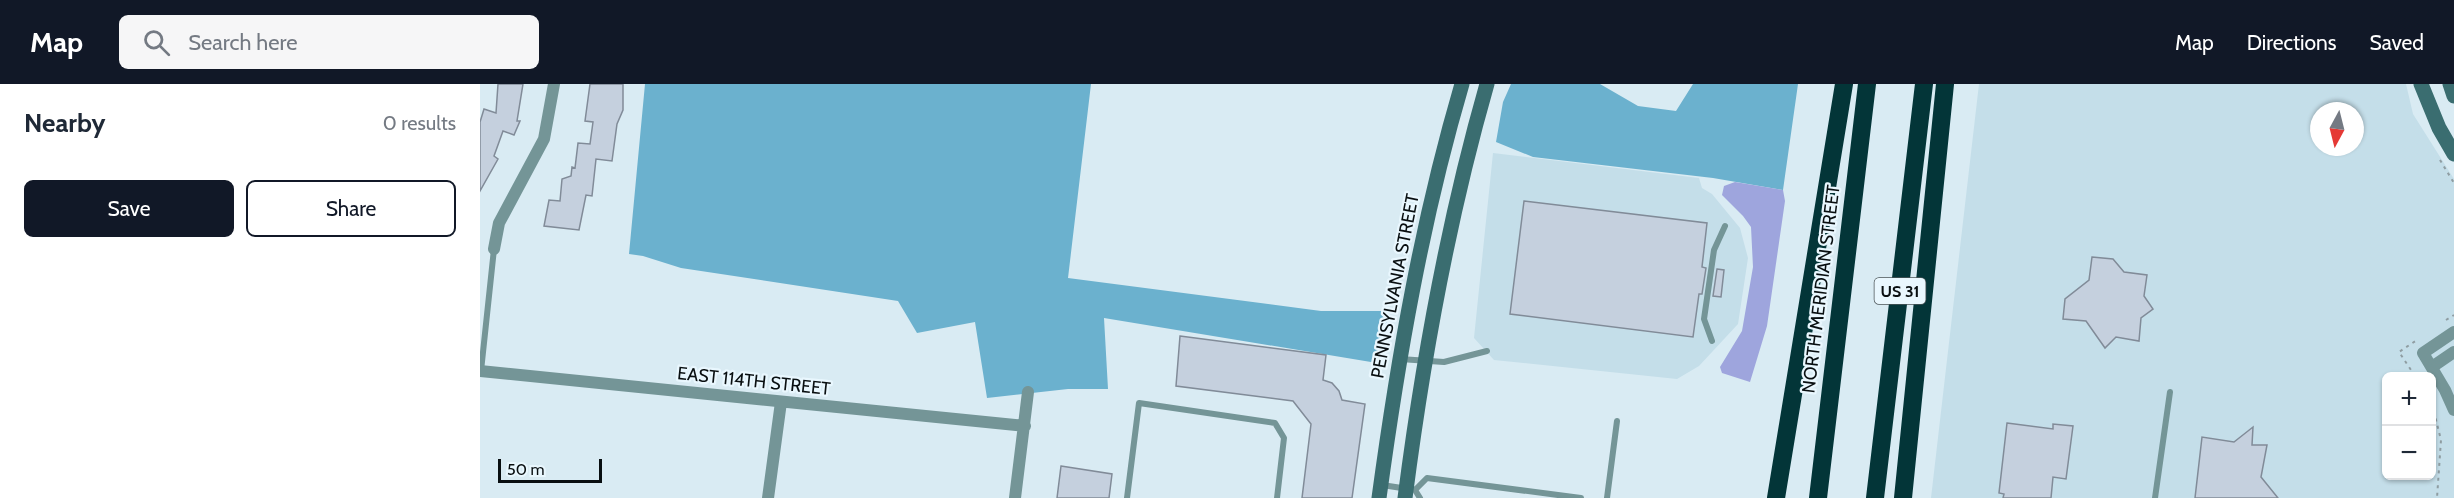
<!DOCTYPE html>
<meta charset="utf-8">
<style>
body{margin:0;font-family:Cabin,sans-serif;background:#f6f6f7;color:#1f2937}
.controls{position:absolute;right:18px;bottom:18px;display:grid;overflow:hidden;border-radius:9px;box-shadow:0 2px 4px #0004}
.controls button{width:54px;height:54px;display:grid;place-items:center;padding:0;border:0;border-bottom:2px solid #e0e1e3;background:#fff;color:#1f2937;font:30px sans-serif}
.compass{position:absolute;left:1830px;top:18px;width:54px;height:54px;border-radius:50%;background:#fff;box-shadow:0 2px 4px #0004;rotate:187deg}
.scale{position:absolute;left:18px;bottom:15px;width:104px;box-sizing:border-box;padding-left:6px;border:3px solid #090f11;border-top:0;font-size:16px;line-height:21px;white-space:nowrap;color:#090f11;-webkit-text-stroke:4px #e9f7fe;paint-order:stroke}
.list{margin:0;padding:0;list-style:none}
h2{display:flex;justify-content:space-between;align-items:center;height:78px;margin:0;padding:0 24px;font-size:26px}
h2 small{font-size:20px;font-weight:400;color:#747a83}
.actions{display:flex;gap:12px;padding:18px 24px}
.actions a{flex:1;padding:14px 0;border:2px solid #111827;border-radius:9px;text-align:center;font-size:21px;color:#111827}
.actions .main{background:#111827;color:#fff}
.icon{flex:none;width:33px;height:33px;fill:none;stroke:currentColor;stroke-width:2;stroke-linecap:round;stroke-linejoin:round}
.map{position:relative;flex:none;width:1974px;height:414px;overflow:hidden}
header{display:flex;align-items:center;gap:36px;box-sizing:border-box;height:84px;padding:0 30px;background:#111827;color:#fff}
header strong{font-size:28px}
nav{display:flex;gap:33px;margin-inline-start:auto;font-size:21px}
.search{width:420px;height:54px;background:#f6f6f7;display:flex;align-items:center;gap:15px;box-sizing:border-box;padding:0 21px;border-radius:9px;color:#747a83;font-size:22px}
main{display:flex}
aside{flex:1;background:#fff}
.map>svg:first-child{display:block}
</style>
<header>
<strong>Map</strong>
<div class="search"><svg class="icon" aria-label="search" viewBox="0 0 24 24"><circle cx="10" cy="10" r="6"/><path d="M15 15l6 6"/></svg>Search here</div>
<nav><a>Map</a><a>Directions</a><a>Saved</a></nav>
</header>
<main>
<aside>
<h2>Nearby<small>0 results</small></h2>
<ul class="list">
</ul>
<div class="actions"><a class="main">Save</a><a>Share</a></div>
</aside>
<div class="map">
<svg width="1974" height="414" viewBox="0 0 1974 414">
<rect width="100%" height="100%" fill="#d9ebf3"/>
<path fill="#c4dee9" fill-rule="evenodd" d="M 1499,0 L 1926,0 L 1933,30 L 1974,95 L 1974,414 L 1451,414 ZM 1839,27 L 1875,27 L 1875,63 L 1839,63 ZM 1906,292 L 1952,292 L 1952,392 L 1906,392 Z
M 1013,69 L 1219,94 L 1222,104 L 1232,110 L 1260,144 L 1268,174 L 1258,240 L 1219,282 L 1197,295 L 1014,276 L 994,254 Z"/>
<path fill="#6bb1ce" d="M 165,0 L 611,0 L 588,194 L 841,227 L 901,227 L 908,233 L 897,279 L 624,234 L 628,305 L 588,305 L 507,314 L 495,238 L 437,249 L 418,217 L 201,184 L 163,172 L 149,170 Z
M 1031,0 L 1120,0 L 1158,22 L 1196,27 L 1213,0 L 1318,0 L 1303,106 L 1233,94 L 1053,73 L 1016,58 L 1023,18 Z"/>
<path fill="#9ea5dd" d="M 1255,98 L 1303,106 L 1305,117 L 1287,242 L 1270,298 L 1242,289 L 1240,283 L 1262,247 L 1273,183 L 1271,143 L 1263,132 L 1242,111 L 1244,102 Z"/>
<path fill="#c5d0de" stroke="#818b98" stroke-width="1.5" d="M 18,0 L 43,0 L 37,37 L 40,37 L 34,51 L 23,47 L 14,72 L 18,75 L 0,107 L 0,38 L 4,25 L 16,29 Z
M 110,0 L 143,0 L 143,26 L 137,40 L 132,77 L 116,75 L 112,112 L 106,111 L 99,146 L 64,142 L 69,116 L 80,117 L 82,95 L 91,92 L 92,83 L 95,84 L 98,59 L 110,60 L 113,38 L 105,37 Z
M 1044,117 L 1227,139 L 1222,183 L 1226,184 L 1222,210 L 1219,210 L 1213,253 L 1030,230 Z
M 1612,173 L 1633,175 L 1644,188 L 1667,191 L 1664,212 L 1673,225 L 1661,234 L 1659,257 L 1636,253 L 1625,264 L 1606,237 L 1583,235 L 1585,215 L 1609,196 Z
M 1237,185 L 1244,186 L 1241,213 L 1233,212 Z
M 700,252 L 846,271 L 843,296 L 852,299 L 859,307 L 862,316 L 885,320 L 872,414 L 822,414 L 831,340 L 813,317 L 696,302 Z
M 1527,339 L 1573,345 L 1573,340 L 1593,342 L 1586,395 L 1573,393 L 1571,414 L 1523,414 L 1524,410 L 1519,409 Z
M 1773,343 L 1772,361 L 1787,361 L 1781,393 L 1798,414 L 1715,414 L 1722,353 L 1754,358 Z
M 581,382 L 632,390 L 629,414 L 577,414 Z"/>
<g fill="none" stroke-linecap="round" stroke-linejoin="round">
<path stroke="#8f9da2" stroke-width="2" stroke-dasharray="3 4.5" stroke-linecap="butt" d="M 1960,76 L 1974,99
M 1966,236 L 1974,231
M 1935,292 L 1919,268 L 1937,256
M 1952,320 L 1961,356 L 1957,414"/>
<path stroke="#749597" stroke-width="6" d="M 1232,257 L 1224,235 L 1234,166 L 1245,142
M 920,275 L 964,278 L 1007,267
M 1,287 L 14,165
M 902,401 L 935,406 L 940,414
M 935,406 L 947,394 L 1101,414
M 647,414 L 659,319 L 795,339 L 804,354 L 797,414
M 1127,414 L 1137,337
M 1675,414 L 1690,308"/>
<path stroke="#749597" stroke-width="12" d="M 14,165 L 19,139 L 64,55 L 74,0
M 1974,248 L 1943,269 L 1965,306 L 1974,326
M 1952,283 L 1974,268
M 0,287 L 545,342
M 288,414 L 301,318
M 535,414 L 548,308"/>
<path stroke="#3a6d70" stroke-width="15" d="M 1941,0 L 1959,44 L 1974,70
M 1970,0 L 1974,12
M 899,414 C 918,274 942,136 982,0
M 925,414 C 943,274 968,136 1007,0"/>
<path stroke="#033538" stroke-width="18" d="M 1296,414 L 1364,0
M 1338,414 L 1387,0
M 1395,414 L 1444,0
M 1423,414 L 1465,0"/>
</g>
<g text-anchor="middle" dominant-baseline="central" stroke-width="4.5" stroke-linejoin="round" paint-order="stroke">
<rect fill="#e9f7fe" stroke="#4c5558" stroke-width="1.5" x="1394.5" y="194" width="51" height="26" rx="4.5"/>
<g font-size="16" font-weight="bold" fill="#090f11">
<text x="1420" y="207">US 31</text>
</g>
<g font-size="18" fill="#090f11" stroke="#e9f7fe">
<text transform="translate(915 202) rotate(-79)">PENNSYLVANIA STREET</text>
<text transform="translate(1341 205) rotate(-83)">NORTH MERIDIAN STREET</text>
<text transform="translate(274 297) rotate(6)">EAST 114TH STREET</text>
</g>
</g>
</svg>
<div class="controls">
<button>+</button>
<button>−</button>
</div>
<svg class="compass" viewBox="-18 -18 36 36"><path d="M0-13l5 13h-10z" fill="#e53935"/><path d="M0 13l5-13h-10z" fill="#747a83"/></svg>
<div class="scale">50 m</div>
</div>
</main>
